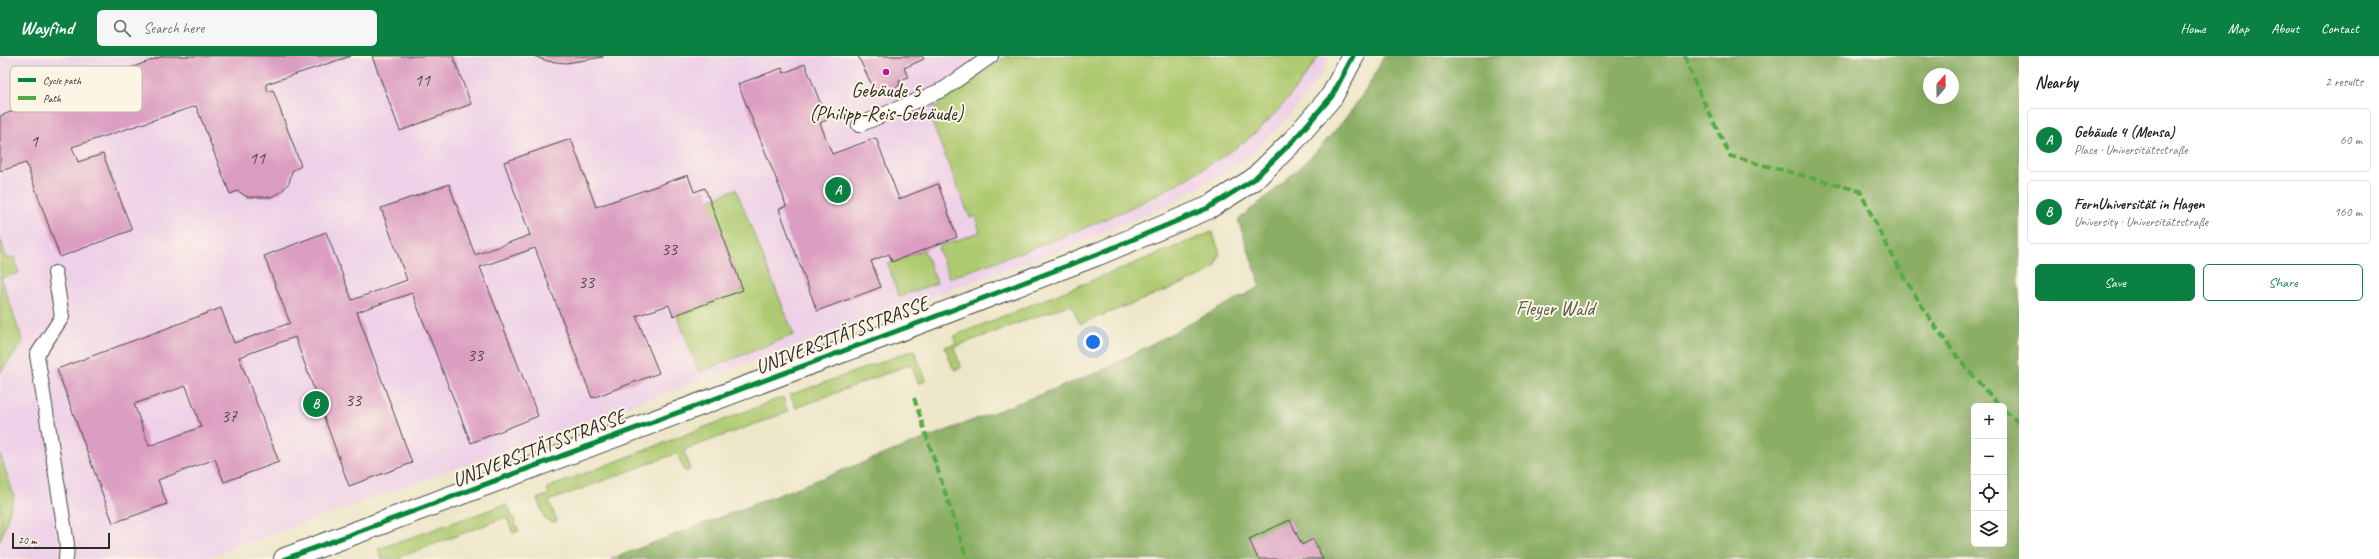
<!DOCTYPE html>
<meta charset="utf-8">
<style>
body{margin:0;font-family:Caveat,sans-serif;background:#f6f6f6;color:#222}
.controls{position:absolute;right:12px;bottom:12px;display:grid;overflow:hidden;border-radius:6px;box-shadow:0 4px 16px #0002}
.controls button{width:36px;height:36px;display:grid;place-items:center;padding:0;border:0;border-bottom:1px solid #e0e0e0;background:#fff;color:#222;font:20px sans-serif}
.compass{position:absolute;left:1923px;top:12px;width:36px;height:36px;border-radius:50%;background:#fff;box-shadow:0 4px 16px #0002;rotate:20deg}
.scale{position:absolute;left:12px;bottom:10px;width:98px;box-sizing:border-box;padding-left:4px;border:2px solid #2b2b2b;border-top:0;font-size:11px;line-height:14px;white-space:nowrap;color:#2b2b2b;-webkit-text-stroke:3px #fcf5e5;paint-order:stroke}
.you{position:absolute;left:1093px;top:286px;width:14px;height:14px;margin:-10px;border:3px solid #fff;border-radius:50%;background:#1a73e8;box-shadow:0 0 0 6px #1a73e833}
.badge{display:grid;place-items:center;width:26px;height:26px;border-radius:50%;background:#0b8043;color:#fff;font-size:13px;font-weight:700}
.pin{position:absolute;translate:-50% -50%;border:2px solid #fff;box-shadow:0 1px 4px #0006}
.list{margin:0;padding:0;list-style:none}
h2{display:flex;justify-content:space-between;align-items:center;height:52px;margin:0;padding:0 16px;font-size:17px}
h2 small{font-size:13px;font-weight:400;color:#767676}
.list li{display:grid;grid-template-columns:26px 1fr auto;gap:12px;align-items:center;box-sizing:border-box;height:64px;margin:0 8px 8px;padding:0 8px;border:1px solid #e0e0e0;border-radius:6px}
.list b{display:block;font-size:15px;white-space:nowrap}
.list p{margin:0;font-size:13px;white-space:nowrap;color:#767676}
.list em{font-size:13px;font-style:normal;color:#767676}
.actions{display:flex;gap:8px;padding:12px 16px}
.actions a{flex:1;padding:9px 0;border:1px solid #0b8043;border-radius:6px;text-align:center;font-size:14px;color:#0b8043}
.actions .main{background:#0b8043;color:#fff}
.icon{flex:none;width:22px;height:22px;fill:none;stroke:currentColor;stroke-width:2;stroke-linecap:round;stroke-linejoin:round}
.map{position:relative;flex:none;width:2019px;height:503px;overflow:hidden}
header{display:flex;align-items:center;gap:24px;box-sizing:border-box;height:56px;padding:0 20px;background:#0b8043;color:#fff}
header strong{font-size:19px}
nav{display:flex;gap:22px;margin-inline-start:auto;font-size:14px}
.search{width:280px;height:36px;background:#f6f6f6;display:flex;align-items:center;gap:10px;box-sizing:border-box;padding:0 14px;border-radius:6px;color:#767676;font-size:15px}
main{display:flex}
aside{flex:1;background:#fff}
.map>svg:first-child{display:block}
</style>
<header>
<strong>Wayfind</strong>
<div class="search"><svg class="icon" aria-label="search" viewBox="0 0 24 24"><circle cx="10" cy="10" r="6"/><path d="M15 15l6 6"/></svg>Search here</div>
<nav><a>Home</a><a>Map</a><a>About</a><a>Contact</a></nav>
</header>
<main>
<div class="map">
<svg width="2019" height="503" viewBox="0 0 2019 503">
<rect width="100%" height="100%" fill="#fcf5e5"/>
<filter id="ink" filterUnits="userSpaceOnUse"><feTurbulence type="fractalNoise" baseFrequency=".025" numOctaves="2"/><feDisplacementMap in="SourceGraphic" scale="8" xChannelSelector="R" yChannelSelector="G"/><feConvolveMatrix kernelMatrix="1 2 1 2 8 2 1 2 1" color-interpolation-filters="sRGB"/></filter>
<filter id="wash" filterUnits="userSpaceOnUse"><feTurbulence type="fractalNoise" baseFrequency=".012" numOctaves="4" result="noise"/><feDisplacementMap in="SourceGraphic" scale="16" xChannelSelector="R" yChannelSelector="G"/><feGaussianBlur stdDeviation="0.9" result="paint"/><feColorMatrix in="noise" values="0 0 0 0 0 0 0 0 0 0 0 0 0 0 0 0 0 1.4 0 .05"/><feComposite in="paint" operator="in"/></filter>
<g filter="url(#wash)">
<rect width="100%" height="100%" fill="#ede6c8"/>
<path fill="#eed0e8" d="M 0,0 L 1331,0 L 1323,16 L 1289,60 L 1246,104 L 1166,150 L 1061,194 L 204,503 L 0,503 Z"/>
<path fill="#aeca71" stroke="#6c7a4e" d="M 1007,0 L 1319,0 C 1301,27 1280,55 1255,77 C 1235,94 1212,107 1189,121 C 1114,165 1031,193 949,222 L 938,191 L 980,176 L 975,160 L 970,162 L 931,64 L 934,52 L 941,45 Z
M 736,133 L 794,279 L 699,316 L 677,259 L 743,234 L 709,144 Z
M 1212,176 L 1220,197 L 1215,211 L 1205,219 L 1080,268 L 1071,248 L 954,291 L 961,312 L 955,314 L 953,312 L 945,291 L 956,287 L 954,280 Z
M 0,181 L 6,203 L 14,201 L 19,217 L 1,222 L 23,286 L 0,317 Z
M 924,194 L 937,227 L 899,241 L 888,208 Z
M 914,294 L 925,321 L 925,325 L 919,328 L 911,308 L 796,352 L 790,339 Z
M 783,341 L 788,356 L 684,394 L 690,414 L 685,416 L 677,397 L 549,445 L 557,465 L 552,466 L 545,463 L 537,443 L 549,438 L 547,432 Z
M 0,398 L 14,440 L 0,486 Z
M 503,449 L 508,450 L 519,475 L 513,477 L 506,461 L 401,501 L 401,503 L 382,503 L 378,493 Z"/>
<path fill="#8aae63" stroke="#5a6c47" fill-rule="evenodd" d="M 1384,0 L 2019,0 L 2019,503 L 611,503 L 1099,316 L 1261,230 L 1238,164 C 1285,126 1332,86 1365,35 C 1372,24 1378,12 1384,0 ZM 1929,18 L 1953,18 L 1953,42 L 1929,42 ZM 1974,350 L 2004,350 L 2004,488 L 1974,488 Z"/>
<g id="blocks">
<path fill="#db9dc1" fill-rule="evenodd" d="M 163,0 L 351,0 L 266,28 L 268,36 L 273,34 L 301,110 L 292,115 L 289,127 L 281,136 L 271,141 L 247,141 L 238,135 L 230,138 L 196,50 L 72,91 L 78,106 L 103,98 L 132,174 L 60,201 L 26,107 L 0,115 L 0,60 Z
M 372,0 L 453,0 L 471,48 L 400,75 Z
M 534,0 L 603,0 L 603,1 L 566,7 L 547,5 Z
M 858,0 L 922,0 L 924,3 L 904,12 L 908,21 L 899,25 L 900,29 L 877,40 Z
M 805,8 L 827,64 L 820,67 L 832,98 L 876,82 L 899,143 L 938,128 L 957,181 L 892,206 L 889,198 L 871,205 L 881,231 L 817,255 L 779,153 L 786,150 L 783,140 L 738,28 L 782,12 L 784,17 Z
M 571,83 L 596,151 L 688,119 L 694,136 L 705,132 L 743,234 L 673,260 L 669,249 L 636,260 L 659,317 L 592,342 L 535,192 L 480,211 L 538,360 L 471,387 L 412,237 L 357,256 L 412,407 L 349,430 L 295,281 L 239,301 L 279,406 L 224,426 L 215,403 L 158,424 L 167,448 L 113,467 L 57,313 L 221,252 L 234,287 L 290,267 L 264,200 L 326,176 L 352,244 L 407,224 L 381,152 L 449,128 L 475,199 L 530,179 L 504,106 ZM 186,330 L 201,371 L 149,390 L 134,348 Z
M 1290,464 L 1302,489 L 1313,483 L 1323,503 L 1258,503 L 1249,483 Z"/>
</g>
</g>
<g filter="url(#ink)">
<use href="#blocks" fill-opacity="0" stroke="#484743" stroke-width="1"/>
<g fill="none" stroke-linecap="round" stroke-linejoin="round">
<defs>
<path id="lane" d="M 859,69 L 944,33 L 991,0
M 55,217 L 62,261 L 37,299 L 67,488 L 66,503"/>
<path id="street" d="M 285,503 L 921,266 L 1098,198 L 1208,152 L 1253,124 L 1294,84 L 1332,40 L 1353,0"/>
</defs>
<use href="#lane" stroke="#484743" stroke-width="16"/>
<use href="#street" stroke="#484743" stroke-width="24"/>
<use href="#lane" stroke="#fff" stroke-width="14"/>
<use href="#street" stroke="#fff" stroke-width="22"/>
<path stroke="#54ab44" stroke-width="4" stroke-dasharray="8 4" stroke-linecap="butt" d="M 1685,0 L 1693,23 L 1730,100 L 1860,135 C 1899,218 1937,283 2000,350
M 914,342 L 967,503
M 2004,354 L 2019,367"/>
<defs>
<path id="cycleway" d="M 285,503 L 921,266 L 1098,198 L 1208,152 L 1253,124 L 1294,84 L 1332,40 L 1353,0"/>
</defs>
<use href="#cycleway" stroke="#fcf5e5" stroke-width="8"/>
<use href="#cycleway" stroke="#00873e" stroke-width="5"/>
</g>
</g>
<circle fill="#b5179e" stroke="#fcf5e5" stroke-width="1.5" cx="886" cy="16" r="4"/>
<g text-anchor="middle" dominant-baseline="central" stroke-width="4" stroke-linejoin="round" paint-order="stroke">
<g font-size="18" fill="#574850">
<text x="422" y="24">11</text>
<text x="34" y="85">1</text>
<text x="257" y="102">11</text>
<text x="669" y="193">33</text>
<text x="586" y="226">33</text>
<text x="475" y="299">33</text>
<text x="353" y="344">33</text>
<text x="229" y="360">37</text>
</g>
<g font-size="20" fill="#2b2b2b" stroke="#fcf5e5">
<text x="886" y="34">Gebäude 5<tspan x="886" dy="23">(Philipp-Reis-Gebäude)</tspan></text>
</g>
<g font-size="20" fill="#525b40" stroke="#fcf5e5">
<text x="1555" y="252">Fleyer Wald</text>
</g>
<g font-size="20" fill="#2b2b2b" stroke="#fcf5e5">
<text transform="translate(842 279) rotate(-21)">UNIVERSITÄTSSTRASSE</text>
<text transform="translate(539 392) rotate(-21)">UNIVERSITÄTSSTRASSE</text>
</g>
</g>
<rect x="10" y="10" width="132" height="46" rx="6" fill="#fcf5e5" stroke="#bdb8ad" stroke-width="1"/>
<rect x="18" y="22" width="18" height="4" fill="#00873e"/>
<rect x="18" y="40" width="18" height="4" fill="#54ab44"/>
<g font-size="11" fill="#2b2b2b">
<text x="43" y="28">Cycle path</text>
<text x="43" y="46">Path</text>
</g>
</svg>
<div class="controls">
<button>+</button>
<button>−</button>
<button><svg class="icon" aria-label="locate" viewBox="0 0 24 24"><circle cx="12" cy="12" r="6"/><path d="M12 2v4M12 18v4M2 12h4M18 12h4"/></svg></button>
<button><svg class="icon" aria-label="layers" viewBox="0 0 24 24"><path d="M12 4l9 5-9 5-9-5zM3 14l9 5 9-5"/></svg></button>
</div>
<svg class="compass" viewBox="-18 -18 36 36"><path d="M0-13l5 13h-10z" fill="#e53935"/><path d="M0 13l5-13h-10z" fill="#767676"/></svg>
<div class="scale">20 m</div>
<div class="you"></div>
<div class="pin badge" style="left:838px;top:134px">A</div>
<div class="pin badge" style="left:316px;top:348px">B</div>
</div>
<aside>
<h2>Nearby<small>2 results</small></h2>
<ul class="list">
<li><span class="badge">A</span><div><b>Gebäude 4 (Mensa)</b><p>Place · Universitätsstraße</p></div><em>60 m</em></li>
<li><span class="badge">B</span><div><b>FernUniversität in Hagen</b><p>University · Universitätsstraße</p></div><em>160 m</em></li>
</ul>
<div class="actions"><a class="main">Save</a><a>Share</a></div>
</aside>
</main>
